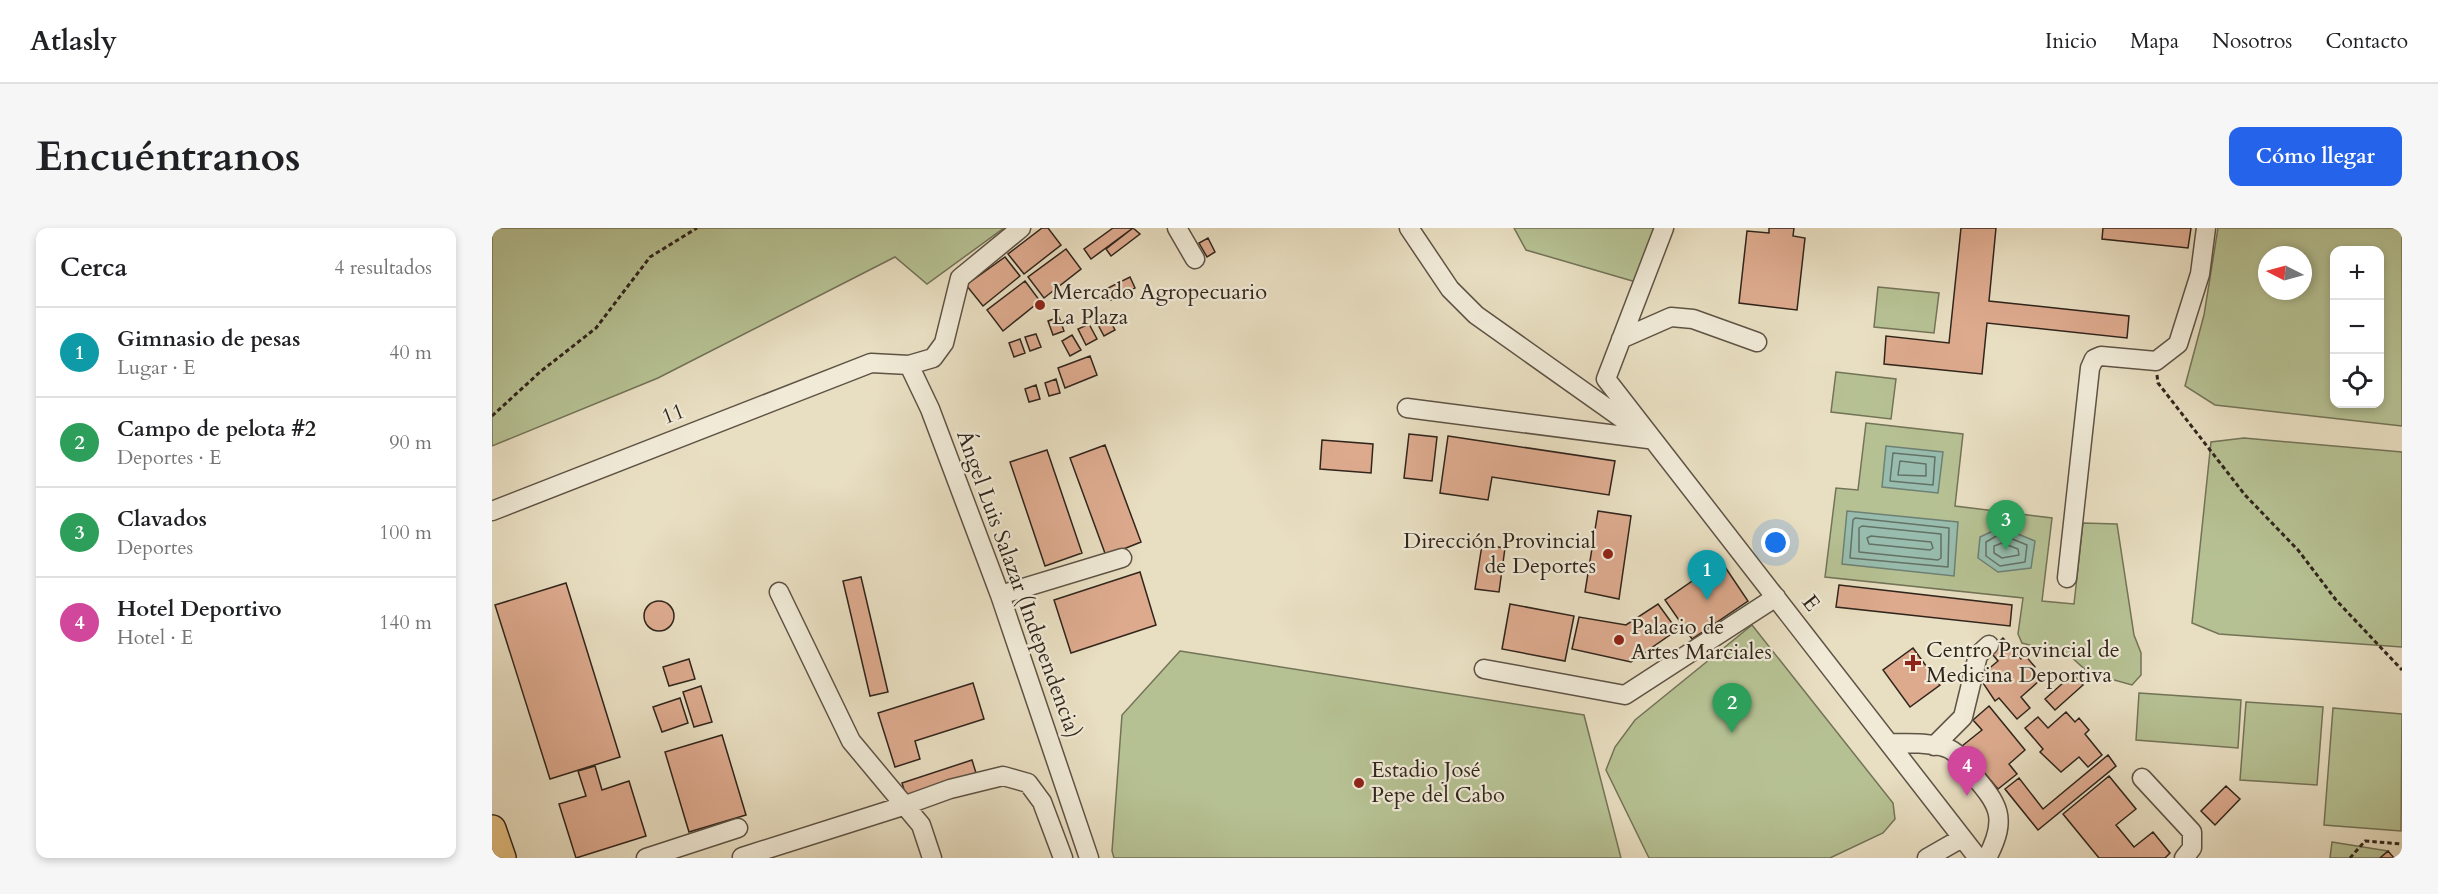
<!DOCTYPE html>
<html lang="es">
<meta charset="utf-8">
<style>
body{margin:0;font-family:Cardo,serif;background:#f6f6f6;color:#202124}
.controls{position:absolute;right:18px;top:18px;display:grid;overflow:hidden;border-radius:12px;box-shadow:0 3px 9px #0003}
.controls button{width:54px;height:54px;display:grid;place-items:center;padding:0;border:0;border-bottom:2px solid #e0e0e0;background:#fff;color:#202124;font:30px sans-serif}
.compass{position:absolute;left:1766px;top:18px;width:54px;height:54px;border-radius:50%;background:#fff;box-shadow:0 3px 9px #0003;rotate:276deg}
.you{position:absolute;left:1284px;top:315px;width:21px;height:21px;margin:-15px;border:4px solid #fff;border-radius:50%;background:#1a73e8;box-shadow:0 0 0 9px #1a73e833}
.badge{display:grid;place-items:center;width:39px;height:39px;border-radius:50%;background:#2563eb;color:#fff;font-size:20px;font-weight:700}
.pin{position:absolute;translate:-50% -50px;filter:drop-shadow(0 2px 3px #0008)}
.pin::after{content:'';position:absolute;top:32px;width:21px;height:18px;background:inherit;clip-path:polygon(0 0,100% 0,50% 100%)}
.list{margin:0;padding:0;list-style:none}
h2{display:flex;justify-content:space-between;align-items:center;height:78px;margin:0;padding:0 24px;font-size:26px}
h2 small{font-size:20px;font-weight:400;color:#757577}
.list li{display:grid;grid-template-columns:39px 1fr auto;gap:18px;align-items:center;box-sizing:border-box;height:90px;padding:0 24px;border-top:2px solid #e0e0e0}
.list b{display:block;font-size:22px;white-space:nowrap}
.list p{margin:0;font-size:20px;white-space:nowrap;color:#757577}
.list em{font-size:20px;font-style:normal;color:#757577}
.icon{flex:none;width:33px;height:33px;fill:none;stroke:currentColor;stroke-width:2;stroke-linecap:round;stroke-linejoin:round}
.map{position:relative;flex:none;width:1910px;height:630px;overflow:hidden;border-radius:12px}
header{display:flex;align-items:center;gap:36px;box-sizing:border-box;height:84px;padding:0 30px;background:#fff;border-bottom:2px solid #e0e0e0}
header strong{font-size:28px}
nav{display:flex;gap:33px;margin-inline-start:auto;font-size:21px}
.intro{display:flex;align-items:center;justify-content:space-between;box-sizing:border-box;height:144px;padding:0 36px}
h1{margin:0;font-size:42px}
.button{padding:15px 27px;border-radius:12px;background:#2563eb;color:#fff;font-size:21px;font-weight:700}
main{display:flex;gap:36px;padding:0 36px}
aside{flex:1;background:#fff;border-radius:12px;box-shadow:0 3px 9px #0003}
.map>svg:first-child{display:block}
</style>
<header>
<strong>Atlasly</strong>
<nav><a>Inicio</a><a>Mapa</a><a>Nosotros</a><a>Contacto</a></nav>
</header>
<div class="intro"><h1>Encuéntranos</h1><a class="button">Cómo llegar</a></div>
<main>
<aside>
<h2>Cerca<small>4 resultados</small></h2>
<ul class="list">
<li><span class="badge" style="background:#0f9aa8">1</span><div><b>Gimnasio de pesas</b><p>Lugar · E</p></div><em>40 m</em></li>
<li><span class="badge" style="background:#2e9e5b">2</span><div><b>Campo de pelota #2</b><p>Deportes · E</p></div><em>90 m</em></li>
<li><span class="badge" style="background:#2e9e5b">3</span><div><b>Clavados</b><p>Deportes</p></div><em>100 m</em></li>
<li><span class="badge" style="background:#d1479c">4</span><div><b>Hotel Deportivo</b><p>Hotel · E</p></div><em>140 m</em></li>
</ul>
</aside>
<div class="map">
<svg width="1910" height="630" viewBox="0 0 1910 630">
<rect width="100%" height="100%" fill="#e8dec1"/>
<filter id="stains"><feTurbulence type="fractalNoise" baseFrequency=".00333" numOctaves="4"/><feColorMatrix values="0 0 0 0 .2 0 0 0 0 .09 0 0 0 0 .02 0 0 0 .5 -.17"/></filter>
<radialGradient id="worn" r=".72"><stop offset=".6" stop-color="#630" stop-opacity="0"/><stop offset="1" stop-color="#630" stop-opacity=".3"/></radialGradient>
<path fill="#b6c193" stroke="#737358" stroke-width="1.5" fill-rule="evenodd" d="M 0,0 L 512,0 L 435,56 L 403,29 L 166,150 L 0,218 Z
M 1022,0 L 1166,0 L 1144,54 L 1034,22 Z
M 1726,0 L 1910,0 L 1910,198 L 1723,177 L 1693,158 L 1712,87 ZM 1842,22 L 1888,22 L 1888,176 L 1842,176 ZM 1775,27 L 1811,27 L 1811,63 L 1775,63 Z
M 1386,59 L 1447,65 L 1442,105 L 1382,99 Z
M 1344,144 L 1404,151 L 1399,191 L 1339,184 Z
M 1374,195 L 1471,206 L 1463,278 L 1560,290 L 1550,373 L 1582,376 L 1591,295 L 1625,296 L 1642,407 L 1649,425 L 1649,447 L 1640,457 L 1597,445 L 1578,428 L 1530,415 L 1526,406 L 1531,370 L 1333,349 L 1344,260 L 1366,262 Z
M 1752,210 L 1910,224 L 1910,419 L 1727,406 L 1700,395 L 1719,214 Z
M 1260,397 L 1401,575 L 1403,591 L 1391,605 L 1338,630 L 1157,630 L 1114,542 L 1123,519 L 1143,492 Z
M 688,423 L 1092,487 L 1129,630 L 622,630 L 620,623 L 630,487 Z
M 1647,465 L 1749,472 L 1746,520 L 1644,512 Z
M 1754,474 L 1831,479 L 1825,557 L 1748,552 Z
M 1841,480 L 1910,486 L 1909,603 L 1832,597 Z
M 1840,614 L 1896,623 L 1888,630 L 1838,630 Z"/>
<path fill="#98bdae" stroke="#6e8074" stroke-width="1.5" d="M 1394,218 L 1451,224 L 1446,265 L 1390,259 Z
M 1355,283 L 1466,294 L 1462,348 L 1350,336 Z
M 1509,299 L 1543,313 L 1539,340 L 1506,344 L 1486,330 L 1488,309 Z"/>
<g fill="none" stroke-linecap="round" stroke-linejoin="round">
<path stroke="#647165" stroke-width="1.5" d="M 1401,225 L 1443,229 L 1441,257 L 1398,253 Z
M 1408,233 L 1434,236 L 1434,248 L 1406,247 Z
M 1363,290 L 1457,300 L 1456,339 L 1358,330 L 1361,292 Z
M 1370,298 L 1449,306 L 1449,330 L 1446,332 L 1367,324 L 1367,300 Z
M 1508,306 L 1535,317 L 1533,334 L 1508,338 L 1494,328 L 1494,314 Z
M 1379,308 L 1439,314 L 1441,320 L 1438,322 L 1377,316 L 1375,310 Z
M 1510,315 L 1526,321 L 1527,327 L 1510,330 L 1502,325 L 1502,318 Z"/>
</g>
<path fill="#ddaa8e" stroke="#30251c" stroke-width="1.5" d="M 550,0 L 556,0 L 569,17 L 532,46 L 516,26 Z
M 621,0 L 641,0 L 599,31 L 592,21 Z
M 641,0 L 648,6 L 619,28 L 614,21 Z
M 1277,0 L 1302,0 L 1301,8 L 1313,10 L 1305,82 L 1247,75 L 1255,3 L 1277,5 Z
M 1469,0 L 1504,0 L 1497,73 L 1637,88 L 1635,110 L 1495,95 L 1490,146 L 1392,136 L 1394,108 L 1457,115 Z
M 1611,0 L 1699,0 L 1696,20 L 1610,11 Z
M 716,10 L 723,24 L 715,29 L 707,15 Z
M 574,21 L 589,41 L 552,70 L 536,49 Z
M 513,29 L 528,48 L 491,78 L 474,57 Z
M 638,49 L 643,60 L 619,72 L 614,61 Z
M 533,53 L 548,73 L 511,103 L 495,82 Z
M 615,87 L 623,102 L 612,108 L 604,93 Z
M 567,89 L 572,103 L 561,107 L 556,93 Z
M 597,96 L 605,111 L 594,117 L 586,101 Z
M 544,106 L 549,119 L 538,123 L 533,109 Z
M 580,107 L 589,122 L 578,128 L 570,113 Z
M 528,111 L 533,125 L 522,129 L 517,115 Z
M 598,128 L 605,147 L 573,160 L 566,140 Z
M 564,151 L 568,165 L 557,168 L 553,155 Z
M 544,157 L 548,171 L 537,174 L 533,161 Z
M 917,206 L 945,209 L 940,253 L 912,250 Z
M 956,208 L 1123,233 L 1117,267 L 1000,249 L 996,272 L 948,265 Z
M 830,212 L 881,216 L 879,245 L 828,241 Z
M 613,217 L 649,314 L 614,328 L 578,230 Z
M 555,222 L 590,325 L 553,338 L 518,234 Z
M 1106,283 L 1139,288 L 1127,371 L 1093,364 Z
M 990,317 L 1013,320 L 1007,364 L 983,361 Z
M 1229,333 L 1256,373 L 1200,411 L 1173,372 Z
M 648,344 L 664,397 L 579,425 L 562,372 Z
M 369,349 L 396,464 L 378,468 L 351,353 Z
M 74,355 L 128,529 L 58,551 L 3,377 Z
M 1347,357 L 1520,377 L 1518,398 L 1344,379 Z
M152 388a15 15 0 1 1 30 0a15 15 0 1 1-30 0Z
M 1018,376 L 1082,388 L 1073,433 L 1010,421 Z
M 1166,376 L 1185,402 L 1139,434 L 1080,421 L 1087,389 L 1134,397 Z
M 1511,410 L 1529,431 L 1533,427 L 1543,439 L 1539,443 L 1547,453 L 1529,469 L 1538,480 L 1525,491 L 1507,470 L 1503,473 L 1487,449 L 1506,433 L 1497,422 Z
M 1421,420 L 1448,457 L 1418,479 L 1391,442 Z
M 197,431 L 203,451 L 177,458 L 171,439 Z
M 1581,446 L 1591,457 L 1563,482 L 1553,471 Z
M 481,455 L 492,491 L 423,513 L 428,531 L 403,539 L 386,485 Z
M 209,458 L 220,494 L 202,499 L 191,464 Z
M 188,470 L 196,495 L 170,504 L 161,479 Z
M 1497,478 L 1533,522 L 1517,536 L 1525,546 L 1506,561 L 1470,518 L 1490,502 L 1481,492 Z
M 1574,484 L 1583,494 L 1587,490 L 1597,502 L 1593,506 L 1610,527 L 1596,539 L 1587,529 L 1569,544 L 1548,524 L 1551,521 L 1533,500 L 1546,489 L 1556,500 Z
M 230,507 L 254,587 L 197,604 L 173,524 Z
M 1616,527 L 1624,538 L 1546,602 L 1513,561 L 1527,550 L 1551,581 Z
M 480,532 L 484,545 L 414,568 L 410,555 Z
M 103,538 L 110,562 L 137,553 L 154,608 L 84,630 L 67,576 L 94,568 L 86,543 Z
M 1617,548 L 1644,581 L 1624,597 L 1642,619 L 1661,604 L 1678,625 L 1673,630 L 1607,630 L 1571,586 Z
M 1734,558 L 1748,571 L 1723,597 L 1709,583 Z
M 1896,623 L 1902,630 L 1888,630 Z"/>
<g fill="none" stroke-linecap="round" stroke-linejoin="round">
<defs>
<path id="minor" d="M 685,0 L 703,31
M 917,0 L 958,61 L 984,87 L 1149,204
M 1172,0 L 1114,151 L 1486,630
M 1129,111 L 1179,89 L 1201,91 L 1265,114
M 417,137 L 441,130 L 452,115 L 468,50 L 529,0
M 915,180 L 1156,211
M 0,283 L 379,135 L 417,137 L 438,181 L 508,367 L 597,630
M 1575,350 L 1598,140 L 1602,131 L 1609,128 L 1664,133 L 1686,116 L 1708,46 L 1714,0
M 287,364 L 359,513 L 429,597 L 440,630
M 508,367 L 630,330
M 992,441 L 1133,467 L 1284,369
M 1399,515 C 1417,516 1438,514 1455,520 C 1466,524 1471,534 1478,543 C 1506,576 1517,588 1495,630
M 1442,518 L 1471,489 L 1486,427 L 1497,417
M 1650,550 L 1700,604 L 1700,620 L 1692,630
M 250,629 L 411,578 L 458,561 L 511,548 L 536,555 L 550,574 L 571,630
M 154,630 L 246,600
M 1435,630 L 1470,610"/>
<path id="highway" d="M 0,601 L 10,630"/>
</defs>
<use href="#minor" stroke="#5e5345" stroke-width="21"/>
<use href="#highway" stroke="#30251c" stroke-width="30"/>
<path stroke="#30251c" stroke-width="3" stroke-dasharray="4.5 3" stroke-linecap="butt" d="M 1665,147 L 1666,155 L 1753,267 L 1806,322 L 1844,372 L 1910,442
M 0,188 L 48,144 L 104,100 L 158,29 L 205,0
M 1858,630 L 1873,613 L 1910,616"/>
<use href="#minor" stroke="#f0ead7" stroke-width="18"/>
<use href="#highway" stroke="#e4bf80" stroke-width="27"/>
</g>
<g fill="#8f2418" stroke="#f0ead7" stroke-width="2">
<circle cx="548" cy="77" r="6"/>
<circle cx="1116" cy="326" r="6"/>
<circle cx="1127" cy="412" r="6"/>
<path d="M1418 426h6v6h6v6h-6v6h-6v-6h-6v-6h6z"/>
<circle cx="867" cy="555" r="6"/>
</g>
<g text-anchor="middle" dominant-baseline="central" stroke-width="4.5" stroke-linejoin="round" paint-order="stroke">
<g font-size="22" fill="#30251c" stroke="#f0ead7" text-anchor="start">
<text x="560" y="64">Mercado Agropecuario<tspan x="560" dy="25">La Plaza</tspan></text>
<text x="1104" y="313" text-anchor="end">Dirección Provincial<tspan x="1104" dy="25">de Deportes</tspan></text>
<text x="1139" y="399">Palacio de<tspan x="1139" dy="25">Artes Marciales</tspan></text>
<text x="1434" y="422">Centro Provincial de<tspan x="1434" dy="25">Medicina Deportiva</tspan></text>
<text x="879" y="542">Estadio José<tspan x="879" dy="25">Pepe del Cabo</tspan></text>
</g>
<g font-size="22" fill="#30251c" stroke="#f0ead7">
<text transform="translate(181 186) rotate(-21)">11</text>
<text transform="translate(527 356) rotate(70)">Ángel Luis Salazar (Independencia)</text>
<text transform="translate(1319 375) rotate(52)">E</text>
</g>
</g>
<rect width="100%" height="100%" filter="url(#stains)"/>
<rect width="100%" height="100%" fill="url(#worn)"/>
</svg>
<div class="controls">
<button>+</button>
<button>−</button>
<button><svg class="icon" aria-label="locate" viewBox="0 0 24 24"><circle cx="12" cy="12" r="6"/><path d="M12 2v4M12 18v4M2 12h4M18 12h4"/></svg></button>
</div>
<svg class="compass" viewBox="-18 -18 36 36"><path d="M0-13l5 13h-10z" fill="#e53935"/><path d="M0 13l5-13h-10z" fill="#757577"/></svg>
<div class="you"></div>
<div class="pin badge" style="left:1215px;top:372px;background:#0f9aa8">1</div>
<div class="pin badge" style="left:1240px;top:505px;background:#2e9e5b">2</div>
<div class="pin badge" style="left:1514px;top:322px;background:#2e9e5b">3</div>
<div class="pin badge" style="left:1475px;top:568px;background:#d1479c">4</div>
</div>
</main>
